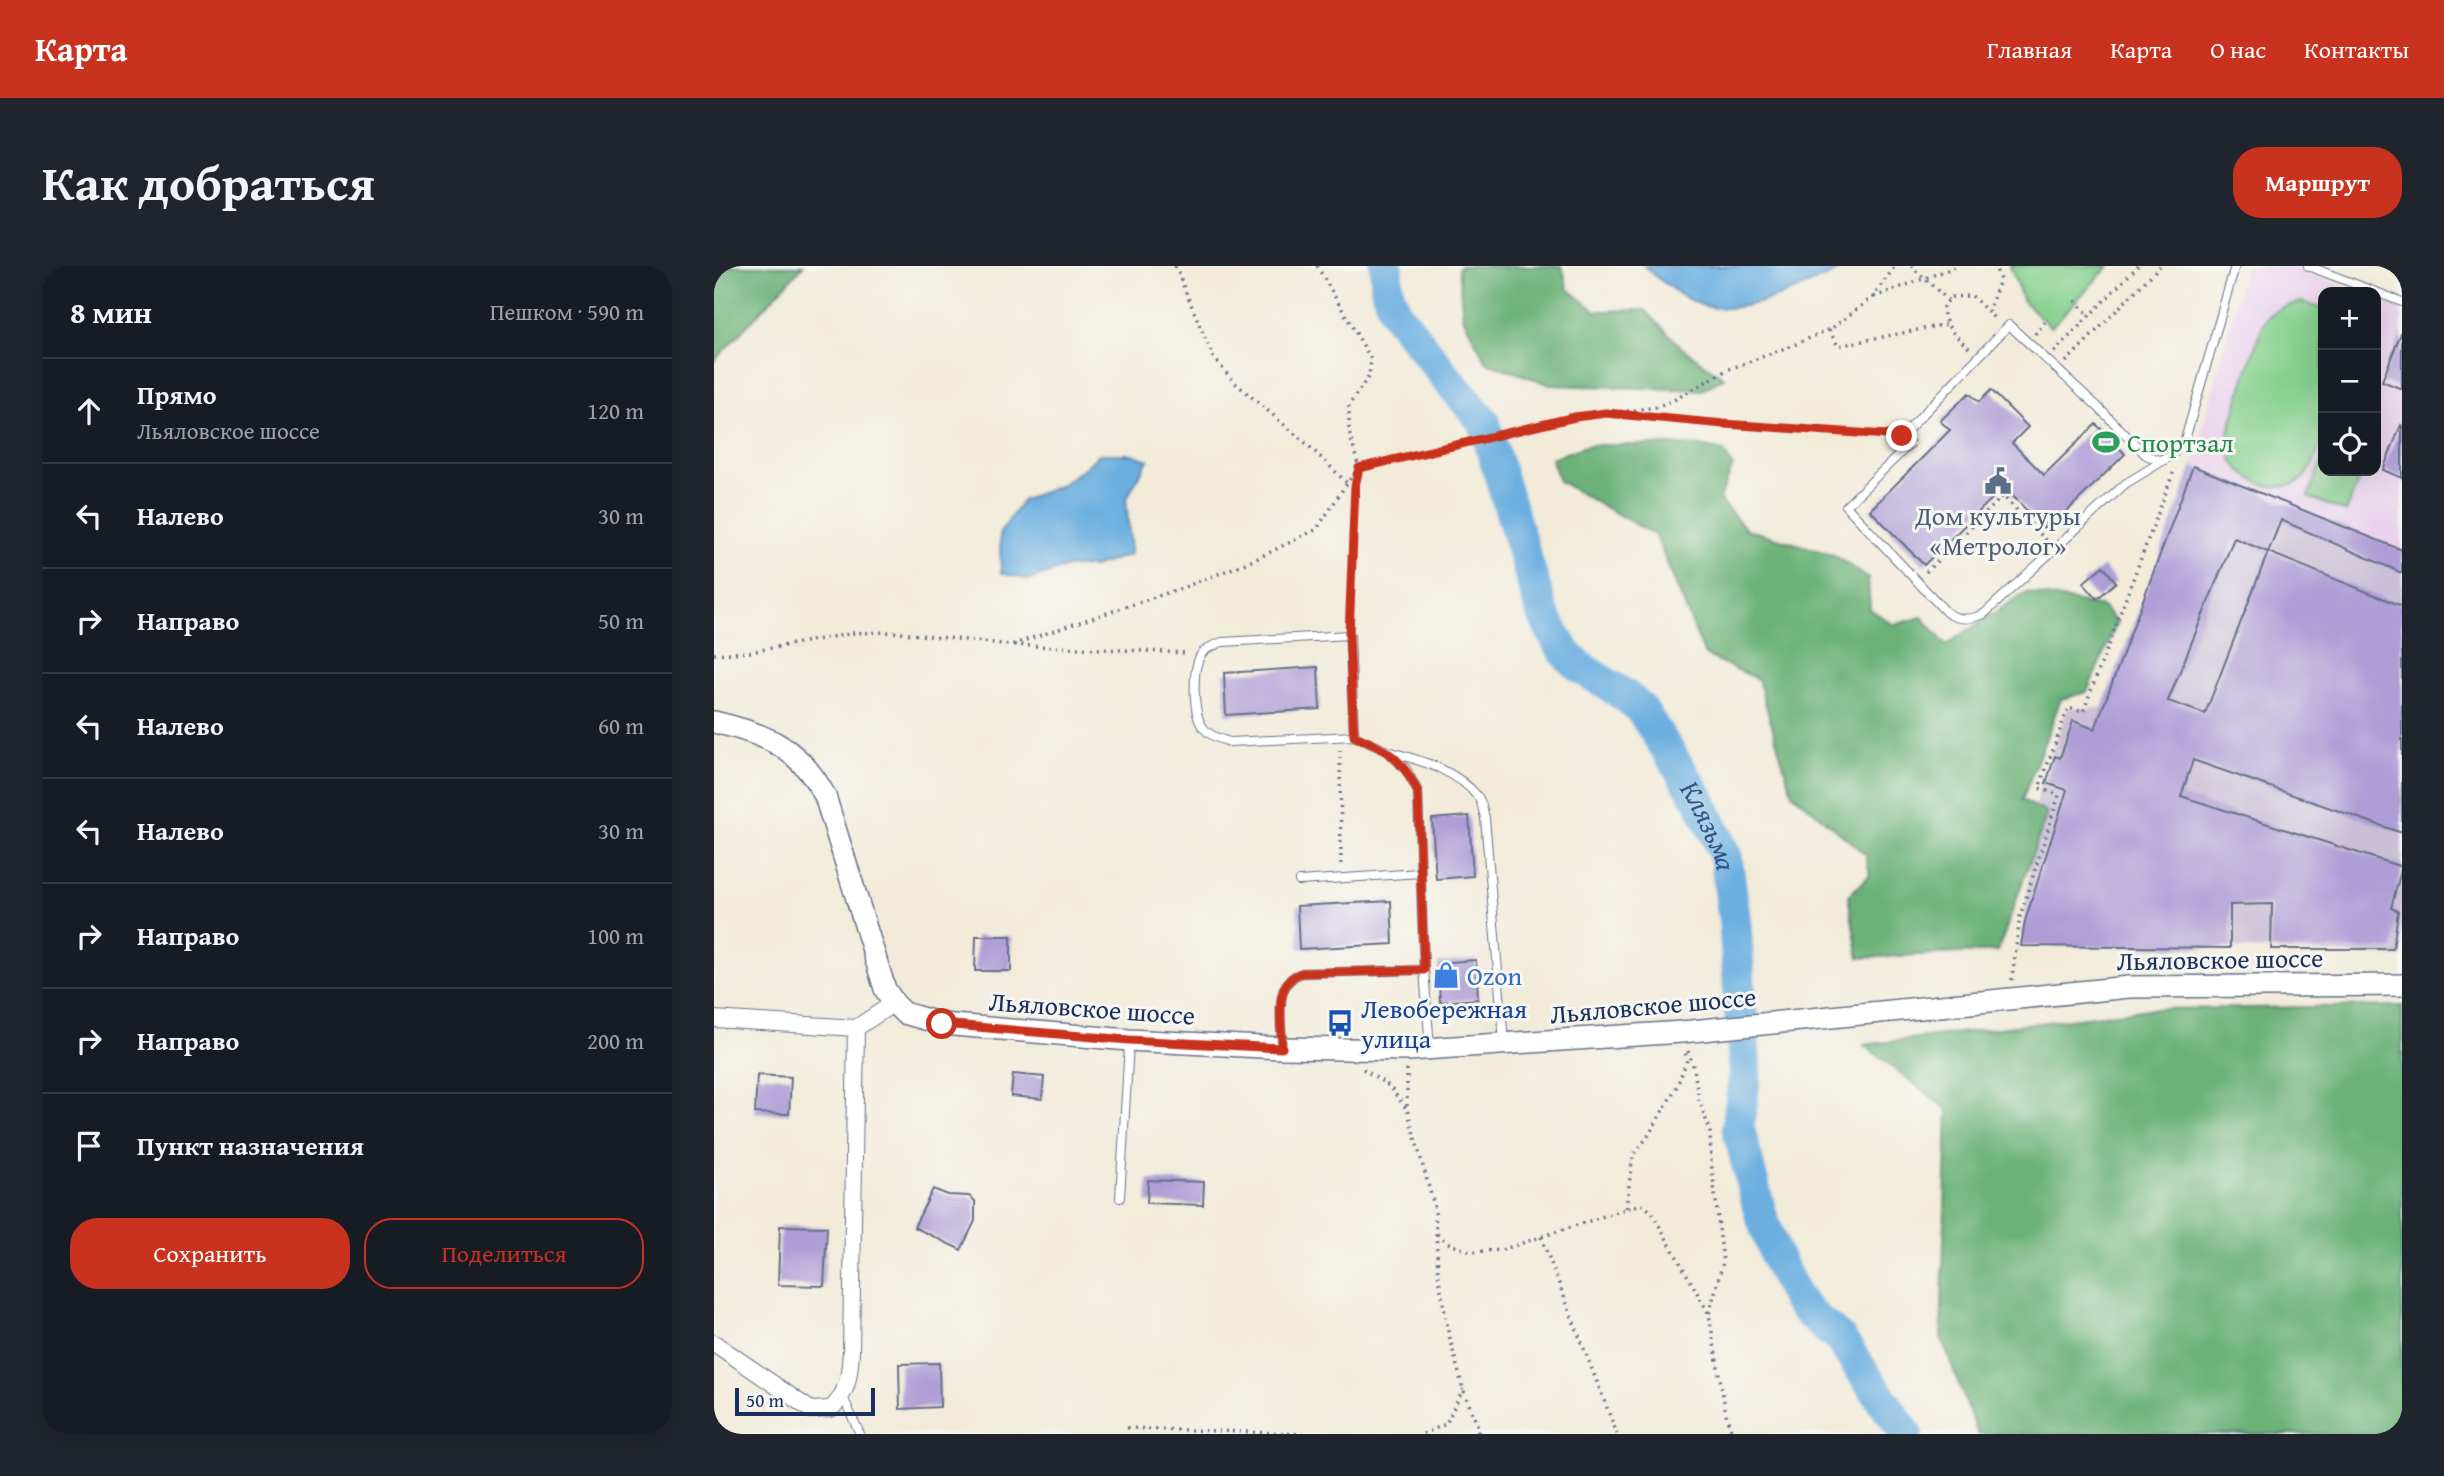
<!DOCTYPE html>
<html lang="ru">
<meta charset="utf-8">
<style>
body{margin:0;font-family:"Gentium Book Plus",serif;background:#20242c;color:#f1f3f6}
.controls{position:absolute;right:21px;top:21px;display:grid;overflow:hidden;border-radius:14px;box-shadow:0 7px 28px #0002}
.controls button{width:63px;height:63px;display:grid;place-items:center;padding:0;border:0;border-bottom:2px solid #363941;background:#171b24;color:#f1f3f6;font:35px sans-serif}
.scale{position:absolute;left:21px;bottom:18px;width:140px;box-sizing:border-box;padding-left:7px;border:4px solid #1b2f5e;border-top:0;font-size:19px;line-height:24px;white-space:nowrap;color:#1b2f5e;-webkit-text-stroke:5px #f6f6f2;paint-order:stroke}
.stop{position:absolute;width:21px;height:21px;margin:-16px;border:5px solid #c8321e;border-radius:50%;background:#fff}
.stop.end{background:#c8321e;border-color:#fff;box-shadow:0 2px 7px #0008}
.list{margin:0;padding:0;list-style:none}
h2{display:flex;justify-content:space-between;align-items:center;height:91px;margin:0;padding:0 28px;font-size:30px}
h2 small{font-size:23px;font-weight:400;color:#9ea1a6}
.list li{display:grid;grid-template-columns:46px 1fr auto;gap:21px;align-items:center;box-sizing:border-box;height:105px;padding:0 28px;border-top:2px solid #363941}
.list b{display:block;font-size:26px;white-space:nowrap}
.list p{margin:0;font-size:23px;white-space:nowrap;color:#9ea1a6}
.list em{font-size:23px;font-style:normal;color:#9ea1a6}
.actions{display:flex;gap:14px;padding:21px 28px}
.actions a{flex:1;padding:16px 0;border:2px solid #c8321e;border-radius:28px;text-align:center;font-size:24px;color:#c8321e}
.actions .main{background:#c8321e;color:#fff}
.icon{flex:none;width:38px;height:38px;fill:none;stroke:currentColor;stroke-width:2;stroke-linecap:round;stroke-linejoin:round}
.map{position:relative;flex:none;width:1688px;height:1168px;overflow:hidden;border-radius:28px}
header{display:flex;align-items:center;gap:42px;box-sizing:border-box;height:98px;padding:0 35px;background:#c8321e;color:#fff}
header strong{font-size:33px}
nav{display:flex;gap:38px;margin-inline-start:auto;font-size:24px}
.intro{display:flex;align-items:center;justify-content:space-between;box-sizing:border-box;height:168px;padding:0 42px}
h1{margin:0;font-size:49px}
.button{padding:18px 32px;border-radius:28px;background:#c8321e;color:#fff;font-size:24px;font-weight:700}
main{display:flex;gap:42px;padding:0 42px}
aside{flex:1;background:#171b24;border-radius:28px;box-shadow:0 7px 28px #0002}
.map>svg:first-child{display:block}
</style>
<header>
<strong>Карта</strong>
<nav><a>Главная</a><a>Карта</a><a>О нас</a><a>Контакты</a></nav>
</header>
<div class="intro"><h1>Как добраться</h1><a class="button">Маршрут</a></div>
<main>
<aside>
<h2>8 мин<small>Пешком · 590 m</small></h2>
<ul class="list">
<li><svg class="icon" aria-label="ahead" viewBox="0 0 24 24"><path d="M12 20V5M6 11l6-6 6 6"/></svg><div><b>Прямо</b><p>Льяловское шоссе</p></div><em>120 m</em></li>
<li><svg class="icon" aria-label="left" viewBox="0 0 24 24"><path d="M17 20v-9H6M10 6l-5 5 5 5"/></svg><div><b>Налево</b></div><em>30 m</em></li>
<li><svg class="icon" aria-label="right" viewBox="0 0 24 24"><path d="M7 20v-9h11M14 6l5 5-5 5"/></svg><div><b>Направо</b></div><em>50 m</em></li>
<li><svg class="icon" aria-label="left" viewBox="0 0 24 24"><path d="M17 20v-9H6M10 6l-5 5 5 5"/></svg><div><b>Налево</b></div><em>60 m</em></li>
<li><svg class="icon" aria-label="left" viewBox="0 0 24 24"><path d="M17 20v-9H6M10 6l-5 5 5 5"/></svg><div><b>Налево</b></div><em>30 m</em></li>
<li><svg class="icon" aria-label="right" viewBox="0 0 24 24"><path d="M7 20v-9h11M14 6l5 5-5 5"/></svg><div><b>Направо</b></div><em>100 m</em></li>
<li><svg class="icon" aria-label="right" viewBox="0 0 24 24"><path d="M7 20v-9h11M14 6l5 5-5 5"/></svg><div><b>Направо</b></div><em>200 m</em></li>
<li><svg class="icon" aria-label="arrive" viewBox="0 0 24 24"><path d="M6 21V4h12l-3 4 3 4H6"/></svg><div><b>Пункт назначения</b></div></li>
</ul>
<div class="actions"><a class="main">Сохранить</a><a>Поделиться</a></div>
</aside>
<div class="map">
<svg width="1688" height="1168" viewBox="0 0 1688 1168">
<rect width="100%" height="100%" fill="#f6f6f2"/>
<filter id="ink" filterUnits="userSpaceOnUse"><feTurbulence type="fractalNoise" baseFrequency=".0143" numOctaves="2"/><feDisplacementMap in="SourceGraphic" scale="14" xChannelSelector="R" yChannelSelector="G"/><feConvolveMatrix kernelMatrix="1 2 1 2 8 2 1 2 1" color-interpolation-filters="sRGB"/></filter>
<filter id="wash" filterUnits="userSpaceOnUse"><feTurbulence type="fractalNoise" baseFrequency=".00686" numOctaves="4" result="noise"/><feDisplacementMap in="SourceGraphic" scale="28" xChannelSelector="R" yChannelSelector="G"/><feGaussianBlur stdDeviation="1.57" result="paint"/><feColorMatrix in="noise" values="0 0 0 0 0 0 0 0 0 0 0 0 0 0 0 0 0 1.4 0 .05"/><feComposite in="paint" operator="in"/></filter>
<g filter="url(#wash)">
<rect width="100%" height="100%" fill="#f2ebd9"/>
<path fill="#ead1ed" d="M 1531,0 L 1575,0 L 1644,26 L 1609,26 L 1609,205 L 1662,205 L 1662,33 L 1688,43 L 1688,284 L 1479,200 Z"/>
<path fill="#cabfd7" d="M 1479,200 L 1688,284 L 1688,691 L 1516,682 L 1307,680 L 1325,522 L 1354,442 L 1388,442 Z"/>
<path fill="#85d08d" stroke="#508076" stroke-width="2" d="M 1296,0 L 1395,0 L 1337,61 L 1309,35 Z
M 1588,36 L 1609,43 C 1609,66 1609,89 1609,112 C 1609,148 1615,229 1556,220 C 1541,217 1525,207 1518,193 C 1516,187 1513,178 1514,172 C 1515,161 1546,62 1551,55 C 1560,42 1574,39 1588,36 Z
M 1609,191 L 1609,205 L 1648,205 L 1632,246 L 1594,231 Z"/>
<path fill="#6cb278" stroke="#44706b" stroke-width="2" d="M 0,0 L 89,0 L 0,95 Z
M 747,0 L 848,0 L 854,23 L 882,45 L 931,44 L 968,82 L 1010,112 L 988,124 L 837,119 L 772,96 L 749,51 L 744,2 Z
M 875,179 L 980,179 L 1009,185 L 1019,200 L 1005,233 L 1032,263 L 1120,289 L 1154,312 L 1156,343 L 1180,359 L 1208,351 L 1232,379 L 1312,326 L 1389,341 L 1403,357 L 1373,426 L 1347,433 L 1308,534 L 1333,547 L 1284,685 L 1145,692 L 1134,630 L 1156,609 L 1152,589 L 1078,527 L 1044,413 L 991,389 L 942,270 L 845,215 L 837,192 Z
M 1688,740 L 1688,1168 L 1264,1168 L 1227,1071 L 1234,844 L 1150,779 L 1435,743 Z"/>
<path fill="#6bafe0" stroke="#436f9f" stroke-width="2" d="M 930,0 L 1128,0 L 1122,6 C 1085,23 1029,51 988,39 C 969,33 944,13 930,0 Z
M 385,188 L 418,188 L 434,194 L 412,233 L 417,288 L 379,301 L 353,301 L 315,314 L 287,307 L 286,267 L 309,234 L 345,220 L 372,201 Z"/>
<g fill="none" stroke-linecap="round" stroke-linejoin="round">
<path stroke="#6bafe0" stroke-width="33" id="s1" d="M 672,0 L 673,23 L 681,46 L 735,115 L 770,156 L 828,346 C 837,362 845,381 858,394 C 879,413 907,423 927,443 L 985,533 L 1012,591 L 1021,658 L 1031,808 L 1024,861 L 1046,946 L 1063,993 L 1083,1033 L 1096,1048 L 1126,1073 L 1192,1168"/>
</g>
<g id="blocks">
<path fill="#ae9dd6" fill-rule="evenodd" d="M 1687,67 L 1688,67 L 1688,123 L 1668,115 Z
M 1277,124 L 1314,161 L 1298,177 L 1330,209 L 1382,158 L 1411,188 L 1333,265 L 1290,221 L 1210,299 L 1156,244 L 1236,164 L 1226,155 L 1255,127 L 1265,136 Z
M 1687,159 L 1688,160 L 1688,212 L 1669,204 Z
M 1479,200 L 1688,284 L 1688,307 L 1567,254 L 1554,286 L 1688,340 L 1688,567 L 1479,494 L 1467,530 L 1688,601 L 1677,642 L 1684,645 L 1679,683 L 1557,683 L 1558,638 L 1516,639 L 1516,682 L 1307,680 L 1311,655 L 1353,524 L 1332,517 L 1341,490 L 1346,492 L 1359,455 L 1381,463 ZM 1520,272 L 1554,286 L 1491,448 L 1454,435 Z
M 1389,300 L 1402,316 L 1383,333 L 1369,317 Z
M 604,401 L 606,443 L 512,449 L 510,407 Z
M 755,550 L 759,610 L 722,613 L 718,553 Z
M 677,635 L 679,678 L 585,683 L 583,640 Z
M 262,670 L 297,670 L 297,705 L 261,705 Z
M 762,694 L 764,733 L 726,736 L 724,697 Z
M 299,808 L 330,811 L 328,833 L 297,830 Z
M 43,809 L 77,811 L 75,848 L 41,847 Z
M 434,914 L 490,916 L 489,939 L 433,937 Z
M 219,923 L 234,929 L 255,930 L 261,935 L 261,955 L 247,984 L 200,961 Z
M 66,960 L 113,961 L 110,1020 L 64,1019 Z
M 225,1097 L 226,1141 L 186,1143 L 185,1098 Z"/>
</g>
</g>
<g filter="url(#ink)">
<use href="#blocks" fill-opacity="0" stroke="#667189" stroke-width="2"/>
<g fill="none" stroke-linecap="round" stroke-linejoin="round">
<defs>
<path id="service" d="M 1594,0 L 1688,36
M 1455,191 L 1411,218 L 1270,348 C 1256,354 1244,355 1232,346 L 1132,240 L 1196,178 L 1188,170 L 1295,59 L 1384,141 L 1432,189 L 1444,194 L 1455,191 L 1470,177 L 1521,0
M 640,470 L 636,369 L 508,376 C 501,379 494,381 489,386 C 477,399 479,447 488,460 C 495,470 506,473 516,476 L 640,470 L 673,485 L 692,503 L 704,526 L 710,704 L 716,782
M 677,486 C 708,495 743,504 764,531 C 768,536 769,545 771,552 L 790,776
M 585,615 L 706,607
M 568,782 C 568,757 558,716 588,707 L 710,704
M 406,932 L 415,777
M 129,1131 L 146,1168"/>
<path id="minor" d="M 0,753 L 142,762 L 180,737
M 0,1077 L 97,1144 L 117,1143 C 135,1125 135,1110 137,1086 L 142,762"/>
<path id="tertiary" d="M 0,456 C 52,468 85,481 111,530 L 171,723 L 180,737 L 190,747 L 228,758 L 415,774 L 568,782 L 694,784 L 968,766 L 1415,721 L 1688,719"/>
</defs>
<use href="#service" stroke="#667189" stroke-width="10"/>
<use href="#minor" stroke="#667189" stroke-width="18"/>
<use href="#tertiary" stroke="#667189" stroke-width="24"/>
<path stroke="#667189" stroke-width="3.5" stroke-dasharray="2 5" stroke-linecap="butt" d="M 461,0 L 499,91 L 520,116 L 594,179 L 633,217
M 603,0 L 657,93 L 655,110 L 635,139 L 635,166 L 645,202 L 641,220 L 636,357
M 1197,0 L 1234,34
M 1160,31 L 1244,0
M 1361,35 L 1376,50
M 1274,46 L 1286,14 L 1281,0
M 1115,64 L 1124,80 L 1233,58
M 1321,68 L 1331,56
M 1255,82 C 1241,69 1230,61 1229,41 L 1237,31 L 1258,30 L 1282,54
M 1340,86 L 1424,0
M 1352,96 L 1446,0
M 899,147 L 942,141 L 960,134 L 1013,104 L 1082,78 L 1118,62 L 1159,31 L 1181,0
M 1212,306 L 1289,230 L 1333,275
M 300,379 L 474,387
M 0,388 L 36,386 L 140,367 L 178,366 L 297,379 L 468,322 L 542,293 L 603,263 L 633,217 L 645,202 L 861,151 L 892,147 L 1010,158 L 1175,169
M 626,484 L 627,602
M 1298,714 L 1306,650 L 1345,529 L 1325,522 L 1354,442 L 1369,446 L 1461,202
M 974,785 L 980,803 L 985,835 L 996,864 L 997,894 L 1009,996 L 995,1048
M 649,803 L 675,820 L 692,842
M 693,803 L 693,843 L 721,943 L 724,1007 L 734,1065 L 749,1123 L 764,1161 L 764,1168
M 912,942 L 919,889 L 933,872 L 963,820 L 973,794 L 971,785
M 723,968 L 736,978 L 757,986 L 787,984 L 927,938 L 937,945 L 995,1048 L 1013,1153 L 1019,1168
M 827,971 L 903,1168
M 413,1162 L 593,1168
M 709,1168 L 732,1158 L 749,1123"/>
<use href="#service" stroke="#fff" stroke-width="8"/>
<use href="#minor" stroke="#fff" stroke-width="16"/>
<use href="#tertiary" stroke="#fff" stroke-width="21"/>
</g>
</g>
<g fill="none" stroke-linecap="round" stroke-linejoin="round" filter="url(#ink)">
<path stroke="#c8321e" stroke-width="9" d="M 228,758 L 415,774 L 568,782 C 568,758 558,715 588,707 L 710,704 L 704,526 C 686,490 675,485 640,470 L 635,369 L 641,220 L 645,202 L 861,151 L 892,147 L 1010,158 L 1188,170"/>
</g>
<defs>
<symbol id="stadium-bare" viewBox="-9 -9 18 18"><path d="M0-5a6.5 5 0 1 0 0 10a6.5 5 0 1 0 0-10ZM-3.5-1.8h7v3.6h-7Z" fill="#2e9e5b" stroke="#f6f6f2" stroke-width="2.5" paint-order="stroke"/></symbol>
<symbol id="civic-bare" viewBox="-9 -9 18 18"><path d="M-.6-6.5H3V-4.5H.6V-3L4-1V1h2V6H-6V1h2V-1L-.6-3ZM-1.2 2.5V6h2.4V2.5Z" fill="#5c6f8a" stroke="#f6f6f2" stroke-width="2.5" paint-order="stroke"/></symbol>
<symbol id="shop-bare" viewBox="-9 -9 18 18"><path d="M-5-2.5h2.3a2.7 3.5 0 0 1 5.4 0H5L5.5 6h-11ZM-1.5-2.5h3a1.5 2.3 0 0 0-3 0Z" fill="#3f7fe0" stroke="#f6f6f2" stroke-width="2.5" paint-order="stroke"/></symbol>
<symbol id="bus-bare" viewBox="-9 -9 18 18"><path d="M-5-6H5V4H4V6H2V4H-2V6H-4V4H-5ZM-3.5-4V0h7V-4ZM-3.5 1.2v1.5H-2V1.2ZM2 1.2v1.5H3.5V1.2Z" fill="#1a4fb4" stroke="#f6f6f2" stroke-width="2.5" paint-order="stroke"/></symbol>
</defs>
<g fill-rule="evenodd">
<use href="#stadium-bare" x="1373" y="157" width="38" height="38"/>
<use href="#civic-bare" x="1265" y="196" width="38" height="38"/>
<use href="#shop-bare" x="713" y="690" width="38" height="38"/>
<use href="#bus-bare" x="607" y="738" width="38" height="38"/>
</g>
<g text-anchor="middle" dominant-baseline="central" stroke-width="6" stroke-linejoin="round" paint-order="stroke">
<g font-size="26" fill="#27864d" stroke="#f6f6f2" text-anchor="start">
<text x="1413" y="176">Спортзал</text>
</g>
<g font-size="26" fill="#4e5e75" stroke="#f6f6f2">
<text x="1284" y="249">Дом культуры<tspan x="1284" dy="30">«Метролог»</tspan></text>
</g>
<g font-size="26" fill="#1b2f5e" stroke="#f6f6f2">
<text transform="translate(1506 693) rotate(-1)">Льяловское шоссе</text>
<text transform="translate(939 739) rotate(-5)">Льяловское шоссе</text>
<text transform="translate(378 742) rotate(4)">Льяловское шоссе</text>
</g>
<g font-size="26" fill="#366cbe" stroke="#f6f6f2" text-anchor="start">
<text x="753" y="709">Ozon</text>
</g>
<g font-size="26" fill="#164399" stroke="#f6f6f2" text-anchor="start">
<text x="647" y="742">Левобережная<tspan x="647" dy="30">улица</tspan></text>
</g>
<g font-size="28" font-style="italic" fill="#335585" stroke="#f6f6f2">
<text stroke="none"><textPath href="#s1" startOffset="665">Клязьма</textPath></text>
</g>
</g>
</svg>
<div class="controls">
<button>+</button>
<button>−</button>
<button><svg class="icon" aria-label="locate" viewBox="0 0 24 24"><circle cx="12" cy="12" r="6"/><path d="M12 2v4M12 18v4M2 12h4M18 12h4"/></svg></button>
</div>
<div class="scale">50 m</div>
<div class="stop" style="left:228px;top:758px"></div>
<div class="stop end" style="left:1188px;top:170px"></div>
</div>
</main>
